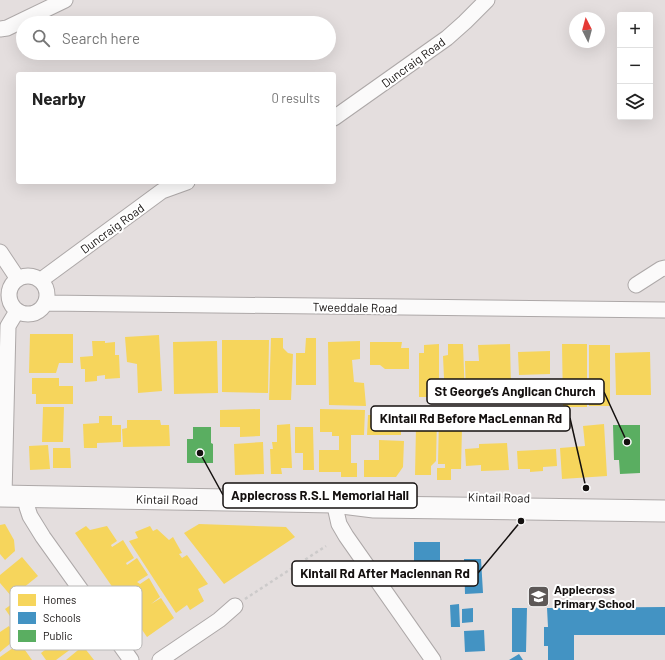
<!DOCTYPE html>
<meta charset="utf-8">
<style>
body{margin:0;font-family:Barlow,sans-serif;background:#f2f2f2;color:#222}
.controls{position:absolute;right:12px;top:12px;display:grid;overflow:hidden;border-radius:4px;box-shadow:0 4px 16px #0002}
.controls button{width:36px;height:36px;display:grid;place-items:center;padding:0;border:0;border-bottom:1px solid #e0e0e0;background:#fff;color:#222;font:20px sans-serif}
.compass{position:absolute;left:569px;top:12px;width:36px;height:36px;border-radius:50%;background:#fff;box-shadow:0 4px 16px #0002;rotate:354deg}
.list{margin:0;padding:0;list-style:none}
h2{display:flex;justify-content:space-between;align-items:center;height:52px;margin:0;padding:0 16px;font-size:17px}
h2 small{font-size:13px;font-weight:400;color:#767676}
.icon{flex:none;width:22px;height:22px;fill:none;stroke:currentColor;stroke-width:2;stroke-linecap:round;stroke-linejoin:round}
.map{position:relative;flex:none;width:665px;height:660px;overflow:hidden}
.search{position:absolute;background:#fff;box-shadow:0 4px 16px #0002;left:16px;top:16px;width:320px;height:44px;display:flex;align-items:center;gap:10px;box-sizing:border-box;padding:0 14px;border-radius:22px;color:#767676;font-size:15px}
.panel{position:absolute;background:#fff;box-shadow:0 4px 16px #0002;left:16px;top:72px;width:320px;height:112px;border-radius:4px}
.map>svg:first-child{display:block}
</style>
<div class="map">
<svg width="665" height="660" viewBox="0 0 665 660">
<rect width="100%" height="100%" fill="#e4dede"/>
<path fill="#f6d55c" d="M 30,334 L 73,334 L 73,363 L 59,363 L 56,373 L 29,373 Z
M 159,335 L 162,391 L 138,393 L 137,364 L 127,362 L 125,337 Z
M 271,338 L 283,338 L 283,348 L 288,353 L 293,354 L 291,400 L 269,400 Z
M 306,338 L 316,338 L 316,385 L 296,385 L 296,353 L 305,353 Z
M 222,340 L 269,340 L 268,393 L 222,392 Z
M 92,341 L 105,341 L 105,343 L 115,342 L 115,355 L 119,355 L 120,378 L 105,379 L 105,375 L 97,376 L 97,381 L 85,382 L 85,369 L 81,369 L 80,357 L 93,356 Z
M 217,341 L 218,393 L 174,394 L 173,342 Z
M 360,341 L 360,359 L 352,360 L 354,382 L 364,383 L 366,406 L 329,405 L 328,342 Z
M 370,342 L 402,342 L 401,348 L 409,348 L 409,369 L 385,369 L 380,365 L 370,365 Z
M 439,344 L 439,397 L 419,397 L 419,353 L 424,353 L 424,345 Z
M 448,344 L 463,344 L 465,399 L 445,400 L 443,356 L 448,355 Z
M 510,344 L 511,386 L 499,386 L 499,392 L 485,392 L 485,399 L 466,399 L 465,361 L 479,361 L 478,345 Z
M 562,344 L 587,344 L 587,407 L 563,407 Z
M 589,345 L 610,345 L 610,406 L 589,406 Z
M 550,351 L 550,374 L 519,375 L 518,352 Z
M 650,352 L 651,395 L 616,395 L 615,353 Z
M 32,378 L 59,378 L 59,386 L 73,386 L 73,404 L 36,404 L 36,394 L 32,394 Z
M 43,407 L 64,407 L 63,442 L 42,442 Z
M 260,409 L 260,436 L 240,437 L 240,427 L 220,427 L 220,410 Z
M 320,409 L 365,410 L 364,435 L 351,435 L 351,463 L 357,463 L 357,477 L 341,477 L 341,472 L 319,472 L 319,450 L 339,450 L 339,436 L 332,436 L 332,432 L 320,432 Z
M 368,415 L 413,415 L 412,431 L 401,431 L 401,435 L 367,435 Z
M 99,416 L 112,416 L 112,425 L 121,425 L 121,442 L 97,443 L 97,448 L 84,448 L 83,424 L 99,423 Z
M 423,417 L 437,418 L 436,461 L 431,466 L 431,475 L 415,475 L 416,427 L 423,427 Z
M 439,417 L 455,417 L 455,428 L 462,428 L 461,469 L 451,469 L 451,480 L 437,480 L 437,468 L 445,468 L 445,464 L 438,464 Z
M 127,420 L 160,420 L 161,425 L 169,425 L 170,446 L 123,447 L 122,429 L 127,428 Z
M 290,424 L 292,468 L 281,468 L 282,474 L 271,474 L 270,449 L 273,449 L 272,442 L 277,442 L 277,425 Z
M 604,424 L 607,476 L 562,479 L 560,448 L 585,446 L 583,426 Z
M 295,427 L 313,427 L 314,470 L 303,470 L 303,453 L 295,453 Z
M 379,440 L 404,441 L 403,467 L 396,477 L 364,477 L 364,460 L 379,460 Z
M 263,442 L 264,474 L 235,475 L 234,444 Z
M 507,443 L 509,470 L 481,471 L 481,465 L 466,466 L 465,449 L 479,448 L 479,444 Z
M 48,445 L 50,469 L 30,470 L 29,446 Z
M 53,448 L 70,448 L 71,468 L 53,468 Z
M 556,449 L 557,466 L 543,467 L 543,471 L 530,472 L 530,469 L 518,469 L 517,451 Z
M 5,524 L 14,540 L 15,551 L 5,560 L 0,554 L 0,525 Z
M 199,524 L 286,527 L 295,537 L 224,584 L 184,533 Z
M 86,526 L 90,530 L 107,526 L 117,541 L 111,545 L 112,547 L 123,540 L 134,558 L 126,563 L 127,565 L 137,558 L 148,575 L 137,582 L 140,584 L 149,578 L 160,597 L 151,604 L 161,598 L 174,618 L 147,637 L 75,533 Z
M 150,526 L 153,531 L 157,529 L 169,540 L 173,537 L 182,553 L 179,554 L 182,558 L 187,555 L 208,584 L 198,589 L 204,601 L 190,610 L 187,605 L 176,613 L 129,541 L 138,538 L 135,532 Z
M 22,557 L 38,576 L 12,597 L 0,583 L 0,575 Z
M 33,589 L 52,615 L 35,628 L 25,614 L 14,622 L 5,609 Z
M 9,626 L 17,638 L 0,652 L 0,632 Z
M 66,634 L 75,646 L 56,660 L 46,660 L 41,653 Z
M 20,643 L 32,660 L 0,660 L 0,657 Z
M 83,646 L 94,660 L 66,660 Z"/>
<path fill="#4393c3" d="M 414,542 L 440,542 L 440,570 L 431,570 L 431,564 L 414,564 Z
M 464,559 L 481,559 L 483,593 L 465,594 Z
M 459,604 L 460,627 L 451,627 L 450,605 Z
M 665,607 L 665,635 L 574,635 L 574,660 L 548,660 L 548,646 L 544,646 L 544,627 L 548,627 L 547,608 Z
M 473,608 L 473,622 L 462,623 L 462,609 Z
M 512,608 L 527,608 L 526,652 L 512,652 Z
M 484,630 L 485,651 L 465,652 L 464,631 Z
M 519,654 L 523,660 L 509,660 Z"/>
<path fill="#5aae61" d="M 613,425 L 640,425 L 640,473 L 620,474 L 619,460 L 614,460 Z
M 193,427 L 211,427 L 211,443 L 213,444 L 213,463 L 187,463 L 187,439 L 193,439 Z"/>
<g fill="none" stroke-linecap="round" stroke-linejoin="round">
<defs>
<path id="minor" d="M 0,29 L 7,28 L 65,0
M 334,118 L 447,38 L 465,22 L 487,0
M 0,252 L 18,279
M9 295a19 19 0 1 1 38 0a19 19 0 1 1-38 0Z
M 41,280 L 162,191 L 187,182
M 636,285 L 661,269 L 665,268
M 45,303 L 665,310
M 4,496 L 8,326 L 17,311
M 27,497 L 27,507 L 30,516 L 43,537 L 131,660
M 334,502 L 339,524 L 346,536 L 433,660
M 160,660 L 219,620 L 235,606"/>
<path id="secondary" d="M 0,496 L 334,502 L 374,507 L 665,511"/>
</defs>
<use href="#minor" stroke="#ada8a8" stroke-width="17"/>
<use href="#secondary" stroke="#ada8a8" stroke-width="23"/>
<path stroke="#cccaca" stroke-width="2.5" stroke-dasharray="3 3" stroke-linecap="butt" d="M 245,599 L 326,546"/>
<use href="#minor" stroke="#fbfafa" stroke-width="15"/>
<use href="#secondary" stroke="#fbfafa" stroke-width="21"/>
</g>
<defs>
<symbol id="school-square" viewBox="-11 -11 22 22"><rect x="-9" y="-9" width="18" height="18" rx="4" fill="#5d5857" stroke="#fff"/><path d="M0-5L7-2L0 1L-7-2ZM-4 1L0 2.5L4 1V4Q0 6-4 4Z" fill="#fff"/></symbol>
</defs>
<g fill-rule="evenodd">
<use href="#school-square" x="526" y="584" width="25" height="25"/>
</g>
<g text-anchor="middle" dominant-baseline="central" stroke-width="4" stroke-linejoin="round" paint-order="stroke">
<g font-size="12" fill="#14100f" stroke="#fff">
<text transform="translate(413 62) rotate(-36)">Duncraig Road</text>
<text transform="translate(112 228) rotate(-36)">Duncraig Road</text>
<text transform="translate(355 307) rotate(1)">Tweeddale Road</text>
<text transform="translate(499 497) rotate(1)">Kintail Road</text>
<text transform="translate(167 499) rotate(1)">Kintail Road</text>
</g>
<g font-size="12" font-weight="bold" fill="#14100f" stroke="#fff" text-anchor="start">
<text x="554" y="589">Applecross<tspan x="554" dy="14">Primary School</tspan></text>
</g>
</g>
<rect x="10" y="586" width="132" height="64" rx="6" fill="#fff" stroke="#b8b7b7" stroke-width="1"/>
<rect x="18" y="594" width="18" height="12" fill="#f6d55c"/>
<rect x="18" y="612" width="18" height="12" fill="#4393c3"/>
<rect x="18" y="630" width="18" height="12" fill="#5aae61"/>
<g font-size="11" fill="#14100f">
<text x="43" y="604">Homes</text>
<text x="43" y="622">Schools</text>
<text x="43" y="640">Public</text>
</g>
<path fill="none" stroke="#14100f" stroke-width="1.5" d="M627 442L604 392M586 488L570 418M200 453L223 495M521 521L478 573"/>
<g fill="#14100f" stroke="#fff" stroke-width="1.5">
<circle cx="627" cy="442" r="4"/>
<circle cx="586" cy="488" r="4"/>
<circle cx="200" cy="453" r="4"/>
<circle cx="521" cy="521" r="4"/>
</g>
<g fill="#fff" stroke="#14100f" stroke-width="1.5">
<rect x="427" y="379" width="177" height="25" rx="4"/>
<rect x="371" y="406" width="199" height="25" rx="4"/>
<rect x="223" y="483" width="194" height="25" rx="4"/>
<rect x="292" y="561" width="186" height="25" rx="4"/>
</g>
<g font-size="13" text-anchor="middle" font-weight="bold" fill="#14100f">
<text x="515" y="396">St George’s Anglican Church</text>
<text x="471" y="423">Kintail Rd Before MacLennan Rd</text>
<text x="320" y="500">Applecross R.S.L Memorial Hall</text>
<text x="385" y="578">Kintail Rd After Maclennan Rd</text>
</g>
</svg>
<div class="controls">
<button>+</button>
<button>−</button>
<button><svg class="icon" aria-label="layers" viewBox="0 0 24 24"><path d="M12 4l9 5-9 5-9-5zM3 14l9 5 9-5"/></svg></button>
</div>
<svg class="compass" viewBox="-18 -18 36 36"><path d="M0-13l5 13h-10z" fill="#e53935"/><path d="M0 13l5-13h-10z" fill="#767676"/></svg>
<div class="search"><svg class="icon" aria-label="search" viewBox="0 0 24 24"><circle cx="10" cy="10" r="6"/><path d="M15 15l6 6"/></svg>Search here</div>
<section class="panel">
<h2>Nearby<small>0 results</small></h2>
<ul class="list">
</ul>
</section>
</div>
